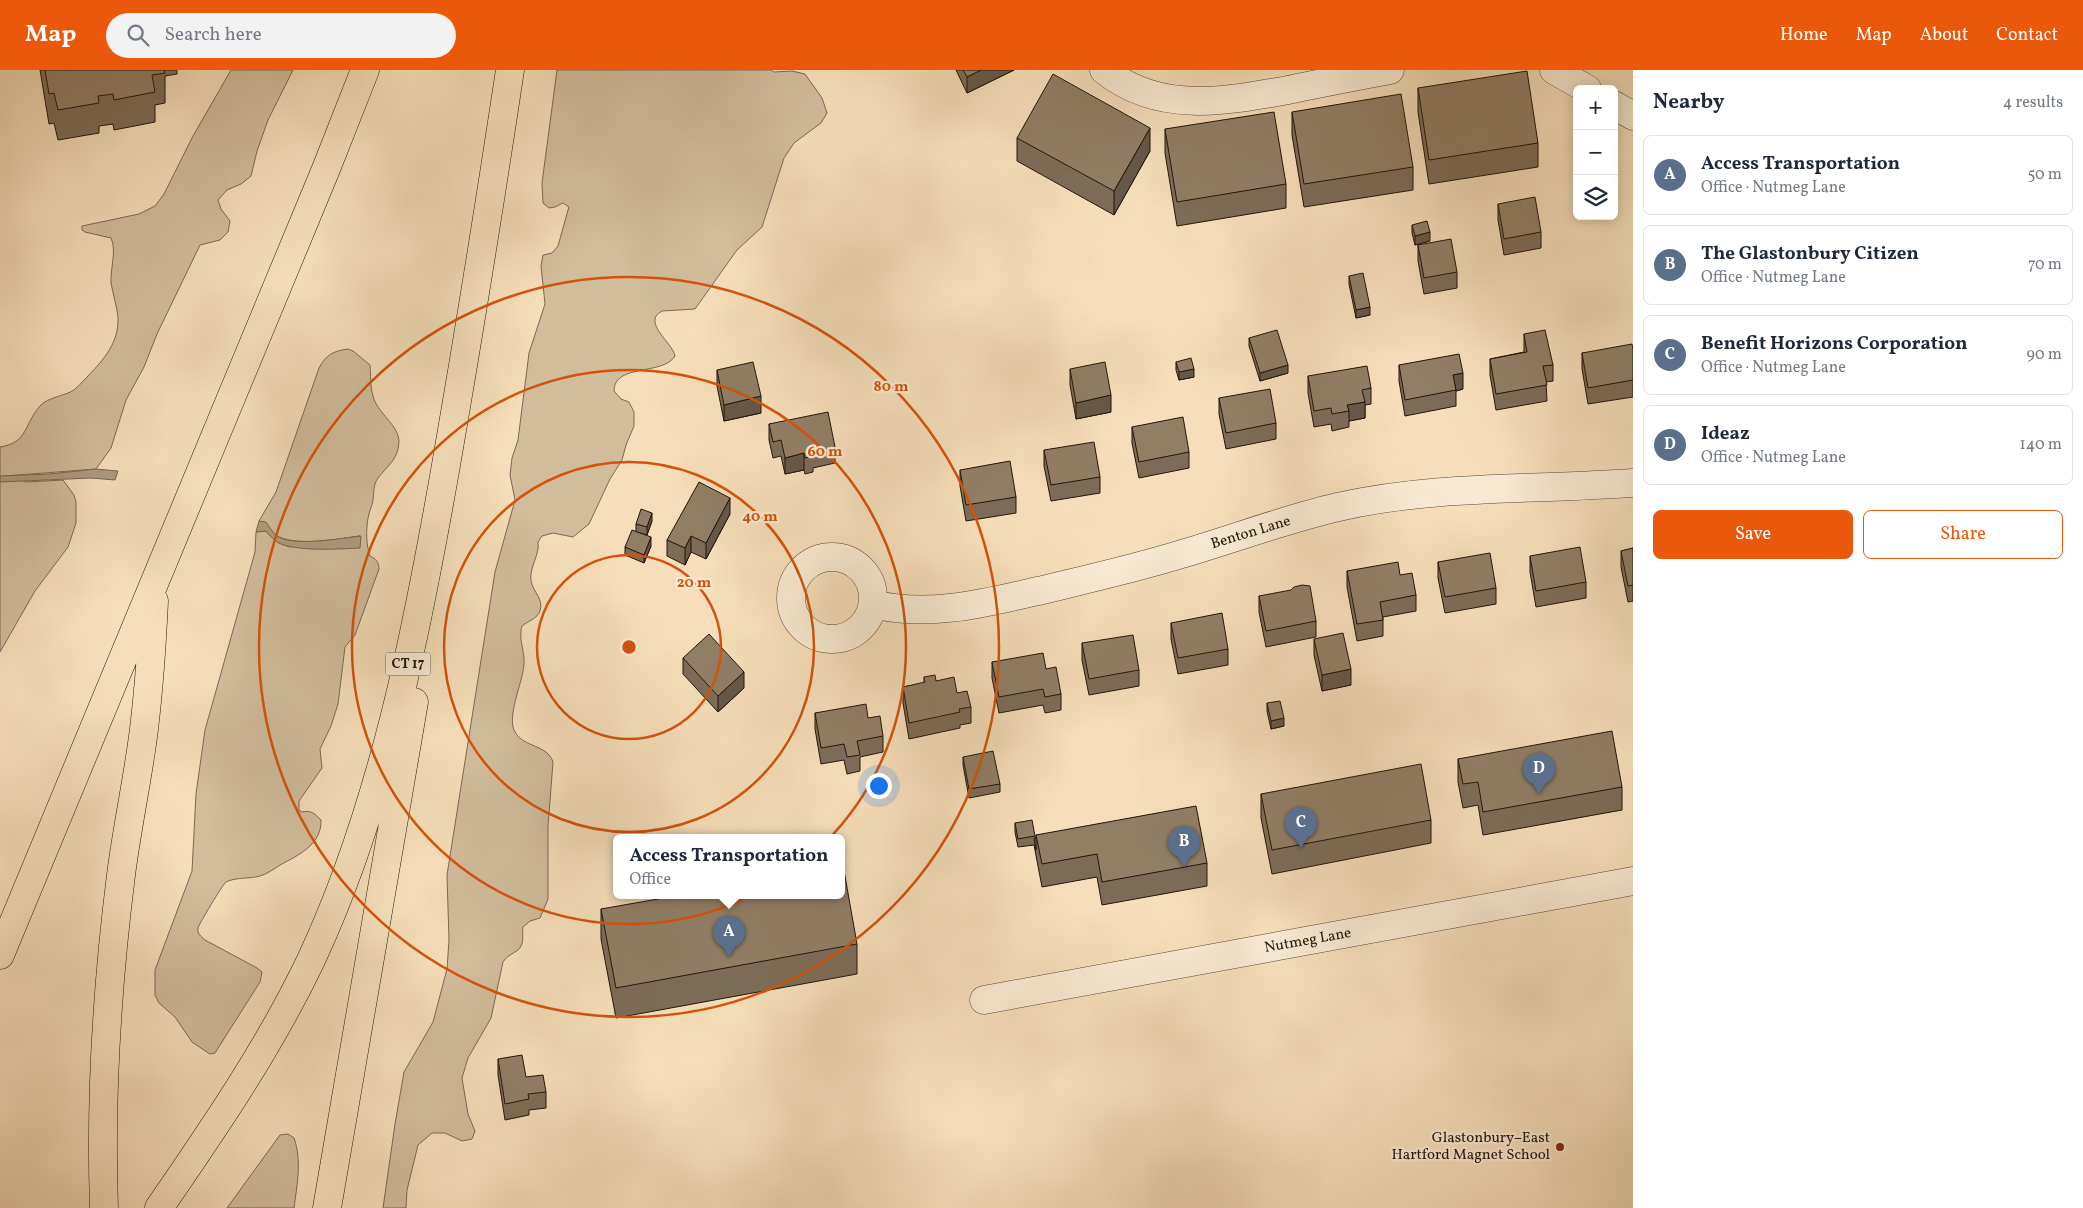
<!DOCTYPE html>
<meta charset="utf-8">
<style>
body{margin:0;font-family:Vollkorn,serif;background:#f2f2f3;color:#1f2937}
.controls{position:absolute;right:15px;top:15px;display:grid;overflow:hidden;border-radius:8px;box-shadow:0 2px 12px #0003}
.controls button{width:45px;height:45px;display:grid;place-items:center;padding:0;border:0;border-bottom:1px solid #e0e1e3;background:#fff;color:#1f2937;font:25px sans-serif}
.you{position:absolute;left:878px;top:715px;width:18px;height:18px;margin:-12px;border:4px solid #fff;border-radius:50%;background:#1a73e8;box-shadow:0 0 0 8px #1a73e833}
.badge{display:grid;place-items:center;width:32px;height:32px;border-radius:50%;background:#ea580c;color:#fff;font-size:16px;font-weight:700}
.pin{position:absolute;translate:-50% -41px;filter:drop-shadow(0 1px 2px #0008)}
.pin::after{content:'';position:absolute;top:26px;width:18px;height:15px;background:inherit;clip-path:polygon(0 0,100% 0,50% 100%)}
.popup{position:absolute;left:613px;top:764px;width:232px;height:65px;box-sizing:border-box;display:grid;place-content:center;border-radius:8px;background:#fff;filter:drop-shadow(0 1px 4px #0005);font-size:16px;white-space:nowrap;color:#747a83}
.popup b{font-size:19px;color:#1f2937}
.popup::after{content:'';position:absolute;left:50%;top:100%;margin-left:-10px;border:10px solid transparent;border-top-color:#fff}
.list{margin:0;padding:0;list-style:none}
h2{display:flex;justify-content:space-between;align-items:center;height:65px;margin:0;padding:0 20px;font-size:21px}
h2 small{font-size:16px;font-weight:400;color:#747a83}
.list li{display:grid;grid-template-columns:32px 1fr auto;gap:15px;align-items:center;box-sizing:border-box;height:80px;margin:0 10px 10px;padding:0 10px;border:1px solid #e0e1e3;border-radius:8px}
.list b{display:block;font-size:19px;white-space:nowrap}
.list p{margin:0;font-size:16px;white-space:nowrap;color:#747a83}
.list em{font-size:16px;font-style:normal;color:#747a83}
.actions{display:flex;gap:10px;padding:15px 20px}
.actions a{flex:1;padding:11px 0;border:1px solid #ea580c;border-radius:8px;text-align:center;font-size:18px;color:#ea580c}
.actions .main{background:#ea580c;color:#fff}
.icon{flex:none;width:28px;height:28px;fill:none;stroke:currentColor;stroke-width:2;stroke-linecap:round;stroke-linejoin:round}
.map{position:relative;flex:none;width:1633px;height:1138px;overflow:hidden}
header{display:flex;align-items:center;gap:30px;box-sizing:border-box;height:70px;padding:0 25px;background:#ea580c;color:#fff}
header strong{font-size:24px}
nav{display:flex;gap:28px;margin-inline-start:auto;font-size:18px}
.search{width:350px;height:45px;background:#f2f2f3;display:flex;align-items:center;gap:12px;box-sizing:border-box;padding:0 18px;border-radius:28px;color:#747a83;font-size:19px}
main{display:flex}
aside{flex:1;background:#fff}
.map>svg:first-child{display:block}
</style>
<header>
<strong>Map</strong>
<div class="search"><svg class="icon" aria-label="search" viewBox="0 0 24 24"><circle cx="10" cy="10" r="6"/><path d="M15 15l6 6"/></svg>Search here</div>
<nav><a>Home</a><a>Map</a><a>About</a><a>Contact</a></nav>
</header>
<main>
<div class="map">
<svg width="1633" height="1138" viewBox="0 0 1633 1138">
<rect width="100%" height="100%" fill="#f5deb9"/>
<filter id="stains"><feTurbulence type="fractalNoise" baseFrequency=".004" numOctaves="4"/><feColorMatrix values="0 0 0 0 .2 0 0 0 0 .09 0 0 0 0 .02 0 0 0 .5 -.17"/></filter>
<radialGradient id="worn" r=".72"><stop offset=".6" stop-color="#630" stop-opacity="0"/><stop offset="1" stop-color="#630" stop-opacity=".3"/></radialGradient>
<path fill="#d1bc9b" stroke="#7a6852" d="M 231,0 L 293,0 L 268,50 L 257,81 L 251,106 L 241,114 L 227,120 L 218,130 L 221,139 L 230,151 L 228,162 L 220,170 L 200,175 L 157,264 L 144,297 L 126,330 L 111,378 L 96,399 L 5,406 L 28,412 L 63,410 L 74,425 L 76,432 L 76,453 L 68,477 L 35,521 L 0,582 L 0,377 C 28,373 24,354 40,336 C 48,327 65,326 74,320 C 79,316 84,310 88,306 C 104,289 119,273 118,247 C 117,237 113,224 111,213 C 110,199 117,181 111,168 L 85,162 L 82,160 L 82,156 L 139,144 L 155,136 L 164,124 L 193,66 Z
M 557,0 L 771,0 L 774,2 L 792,1 L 805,4 L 822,28 L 827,43 L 821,53 L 794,73 L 784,88 L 762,157 L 737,180 L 695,239 L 662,241 C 641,252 673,273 675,286 C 663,306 614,293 614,321 L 621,329 L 629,332 L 634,342 L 634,356 L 626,375 L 622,390 L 610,409 L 589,454 L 573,467 L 553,463 L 542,466 L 538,472 C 540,485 529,497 531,511 C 533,522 544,529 540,541 C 538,548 527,552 522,556 C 518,569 525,581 524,594 C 523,612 506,647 515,662 C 524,678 547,674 553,692 L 548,756 L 548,829 L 540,848 L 530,851 L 523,857 C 522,863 524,871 521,876 C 519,882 509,883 503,892 L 491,948 L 468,988 L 462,1008 L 468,1044 L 475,1061 L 472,1069 L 462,1071 L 445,1063 L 432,1063 L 418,1075 L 407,1120 L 406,1138 L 383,1138 L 395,1054 L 404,1002 L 433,952 L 447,899 L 449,870 L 447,805 L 495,502 L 515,430 L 510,405 L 512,388 L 518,370 L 529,283 L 545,234 L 541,196 L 543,185 L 552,183 L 558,176 L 568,140 L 569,137 L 563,133 L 555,137 L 549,138 L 543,133 L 542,113 Z
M 348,279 L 353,281 L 370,295 C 371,305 370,316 373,326 C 377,343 399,355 399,372 C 398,390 387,396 378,408 C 373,415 374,422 373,430 C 372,436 369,442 368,448 C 366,461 366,474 370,486 C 376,489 379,492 379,499 L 355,565 L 345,577 L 338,634 L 331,656 L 320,679 L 322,698 L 299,731 L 299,740 L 302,742 C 311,740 314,743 321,750 C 322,774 299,785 280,795 C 274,799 267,804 260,806 C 249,809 236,807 226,812 C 223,814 199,854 198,858 C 197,864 201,866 205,870 L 257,898 L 262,902 L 260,912 L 215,983 L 210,984 L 192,972 L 175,947 L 159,933 L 155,925 L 155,900 L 192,801 L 196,724 L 205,660 L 255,482 L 256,462 L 266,461 L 277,472 L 289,477 L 360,466 C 337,469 301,476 279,467 C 270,463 271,454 259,451 L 276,422 L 319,298 C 326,285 333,281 348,279 Z
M 288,1064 L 294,1068 C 302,1090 297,1115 294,1138 L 227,1138 L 280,1065 Z"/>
<path fill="#ad9a7d" stroke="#75654f" d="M 96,399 L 118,401 L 115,410 L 91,408 L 0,412 L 0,406 L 49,404 Z
M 259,451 L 266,452 C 269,456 272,462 276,465 C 290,478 342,468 361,466 L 360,478 C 341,479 293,482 277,472 C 273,469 269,465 266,461 L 256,462 Z"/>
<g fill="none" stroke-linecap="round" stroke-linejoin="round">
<defs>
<path id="minor" d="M 1104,0 C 1160,45 1228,31 1293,19 C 1326,12 1358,6 1390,0
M 1554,0 L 1587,19
M 1614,35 L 1633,46
M791 528a41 41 0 1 1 82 0a41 41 0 1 1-82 0Z
M 873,534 C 926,548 986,533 1038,521 C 1088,509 1137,498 1185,483 C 1236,468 1286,449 1338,437 C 1435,415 1535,420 1633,413
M 984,930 L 1633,811"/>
<path id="motorway" d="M 0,885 L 326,99 L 365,0
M 104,1138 C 100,1026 107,916 121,805 C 127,757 138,708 144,659 C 149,617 152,574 154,531
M 159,1138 C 214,1058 269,978 311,890 C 383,736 417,561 446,395 C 469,263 490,132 510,0
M 327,1138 L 414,632"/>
</defs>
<use href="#minor" stroke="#574735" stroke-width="29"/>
<use href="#motorway" stroke="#221509" stroke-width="29"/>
<use href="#minor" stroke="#f8ead2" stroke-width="28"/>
<use href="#motorway" stroke="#f5deb9" stroke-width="28"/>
</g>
<path fill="#7c6c57" stroke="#221509" d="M 40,0 L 177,0 L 177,4 L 165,6 L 165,33 L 155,35 L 155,52 L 114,60 L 113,54 L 99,56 L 99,63 L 58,70 L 54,53 L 49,54 Z
M 956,0 L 1014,0 L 967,23 Z
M 1418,18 L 1538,73 L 1538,97 L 1429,114 L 1418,42 Z
M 1292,42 L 1413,97 L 1413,120 L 1304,137 L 1292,65 Z
M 1165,59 L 1286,114 L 1286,138 L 1177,156 L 1165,83 Z
M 1017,68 L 1150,81 L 1114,145 L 1017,91 Z
M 1498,134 L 1541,162 L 1541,178 L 1504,185 L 1498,150 Z
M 1412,155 L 1430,171 L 1415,175 L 1412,163 Z
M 1418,175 L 1457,202 L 1457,218 L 1424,224 L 1418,191 Z
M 1349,206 L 1370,245 L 1356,248 L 1349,214 Z
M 1524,264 L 1553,295 L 1553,311 L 1546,312 L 1547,331 L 1496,340 L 1490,305 L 1490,289 L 1524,282 Z
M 1249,268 L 1288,303 L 1260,311 L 1249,276 Z
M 1633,280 L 1633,327 L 1588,334 L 1582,299 L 1582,283 Z
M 1176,292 L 1194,307 L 1179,310 L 1176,300 Z
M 1399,295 L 1463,319 L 1456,321 L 1456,336 L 1405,346 L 1399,311 Z
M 1070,299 L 1111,342 L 1076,349 L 1070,315 Z
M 717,300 L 761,343 L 724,351 L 717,316 Z
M 1308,306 L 1371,318 L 1371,334 L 1365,335 L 1365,348 L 1349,351 L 1349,357 L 1332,361 L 1331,354 L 1314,357 L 1308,323 Z
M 1219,328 L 1276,353 L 1276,369 L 1226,379 L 1219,344 Z
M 769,354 L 835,377 L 835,393 L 813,398 L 813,402 L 805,404 L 804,400 L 785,404 L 781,386 L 773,388 L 769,370 Z
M 1132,357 L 1189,382 L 1189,398 L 1139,408 L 1132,373 Z
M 1044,380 L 1100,407 L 1100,423 L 1051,431 L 1044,396 Z
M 960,400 L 1016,427 L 1016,443 L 966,451 L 960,416 Z
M 730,444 L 706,489 L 691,482 L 685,495 L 667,486 L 667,470 Z
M 652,451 L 647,465 L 640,463 L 651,476 L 644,493 L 625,485 L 625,477 L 636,461 L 636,454 Z
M 1633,478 L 1633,531 L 1628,532 L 1621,497 L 1621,481 Z
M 1530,486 L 1586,512 L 1586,528 L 1536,537 L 1530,502 Z
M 1438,492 L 1496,518 L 1496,534 L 1445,543 L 1438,508 Z
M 1347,501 L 1400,505 L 1416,525 L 1416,541 L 1383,547 L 1383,566 L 1357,571 L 1347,517 Z
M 1259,526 L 1316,551 L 1316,567 L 1266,577 L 1259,542 Z
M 1171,553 L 1228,579 L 1228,595 L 1178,604 L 1171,569 Z
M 1314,569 L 1351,615 L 1322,621 L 1314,585 Z
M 1082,573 L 1139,600 L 1139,616 L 1089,625 L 1082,590 Z
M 683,588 L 744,618 L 718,642 L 683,604 Z
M 992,592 L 1046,599 L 1061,624 L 1061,640 L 1045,643 L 1043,635 L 999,643 L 992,608 Z
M 924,607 L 936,611 L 971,637 L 971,653 L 960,655 L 960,658 L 909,669 L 903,633 L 903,617 L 924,613 Z
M 1267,633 L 1284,656 L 1271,659 L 1267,641 Z
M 815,643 L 868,648 L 883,666 L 883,682 L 860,687 L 860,701 L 847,704 L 844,690 L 821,694 L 815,659 Z
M 963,687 L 1000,714 L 1000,722 L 969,728 L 963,695 Z
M 1458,689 L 1622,717 L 1622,740 L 1483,765 L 1478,735 L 1463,738 L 1458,712 Z
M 1261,724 L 1431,750 L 1431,773 L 1272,804 L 1261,748 Z
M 1015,753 L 1035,766 L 1035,769 L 1036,768 L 1036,765 L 1207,793 L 1207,816 L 1102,835 L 1097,807 L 1042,817 L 1034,775 L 1018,777 L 1015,762 Z
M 601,839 L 857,874 L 857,904 L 616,948 L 601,869 Z
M 498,989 L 546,1022 L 546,1038 L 529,1040 L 529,1045 L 505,1050 L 498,1005 Z"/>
<path fill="#655847" stroke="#221509" d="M 981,0 L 1014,0 L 967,23 L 967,7 Z
M 1150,58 L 1150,81 L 1114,145 L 1114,121 Z
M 1430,162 L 1430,171 L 1415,175 L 1415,166 Z
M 1370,237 L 1370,245 L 1356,248 L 1356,240 Z
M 1288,295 L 1288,303 L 1260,311 L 1260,303 Z
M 1194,299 L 1194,307 L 1179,310 L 1179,302 Z
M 1463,303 L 1463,319 L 1456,321 L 1453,305 Z
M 1111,325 L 1111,342 L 1076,349 L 1076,333 Z
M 761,326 L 761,343 L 724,351 L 724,335 Z
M 1365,332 L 1365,348 L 1349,351 L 1349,341 L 1347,335 Z
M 804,383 L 804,400 L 785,404 L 785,388 Z
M 730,428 L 730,444 L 706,489 L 706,473 Z
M 652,443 L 652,451 L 647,465 L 647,457 Z
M 691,466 L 691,482 L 685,495 L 685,478 Z
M 651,467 L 651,476 L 644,493 L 644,485 Z
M 1351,599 L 1351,615 L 1322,621 L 1322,605 Z
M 744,602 L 744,618 L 718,642 L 718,626 Z
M 1284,648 L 1284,656 L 1271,659 L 1271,651 Z"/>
<path fill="#907e65" stroke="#221509" d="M 45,0 L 164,0 L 165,3 L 152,5 L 155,22 L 114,30 L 113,24 L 98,26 L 99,33 L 58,40 L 54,23 L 49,24 Z
M 963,0 L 981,0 L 967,7 Z
M 1527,1 L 1538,73 L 1429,90 L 1418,18 Z
M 1053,4 L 1150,58 L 1114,121 L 1017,68 Z
M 1401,24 L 1413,97 L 1304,114 L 1292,42 Z
M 1274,42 L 1286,114 L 1177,132 L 1165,59 Z
M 1535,127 L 1541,162 L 1504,169 L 1498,134 Z
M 1427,151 L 1430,162 L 1415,166 L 1412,155 Z
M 1451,169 L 1457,202 L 1424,208 L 1418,175 Z
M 1363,203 L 1370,237 L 1356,240 L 1349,206 Z
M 1277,260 L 1288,295 L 1260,303 L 1249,268 Z
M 1545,260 L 1553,295 L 1543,296 L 1547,315 L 1496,324 L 1490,289 L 1527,282 L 1524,264 Z
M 1632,274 L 1633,280 L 1633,310 L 1588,318 L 1582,283 Z
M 1459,284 L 1463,303 L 1453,305 L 1456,320 L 1405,330 L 1399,295 Z
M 1191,288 L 1194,299 L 1179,302 L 1176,292 Z
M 753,292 L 761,326 L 724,335 L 717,300 Z
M 1105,292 L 1111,325 L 1076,333 L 1070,299 Z
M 1367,296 L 1371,318 L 1362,320 L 1365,332 L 1347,335 L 1349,341 L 1332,344 L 1331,338 L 1314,341 L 1308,306 Z
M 1270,319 L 1276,353 L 1226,363 L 1219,328 Z
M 828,342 L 835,377 L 812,382 L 813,386 L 805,388 L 804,383 L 785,388 L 781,370 L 773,372 L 769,354 Z
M 1183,347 L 1189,382 L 1139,392 L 1132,357 Z
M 1094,372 L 1100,407 L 1051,415 L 1044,380 Z
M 1010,391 L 1016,427 L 966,435 L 960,400 Z
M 699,412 L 730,428 L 706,473 L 691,466 L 685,478 L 667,470 Z
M 641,439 L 652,443 L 647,457 L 636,454 Z
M 632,460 L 651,467 L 644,485 L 625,477 Z
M 1580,477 L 1586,512 L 1536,521 L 1530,486 Z
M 1633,478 L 1633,515 L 1628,516 L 1621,481 Z
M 1490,483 L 1496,518 L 1445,527 L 1438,492 Z
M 1398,492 L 1400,505 L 1412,503 L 1416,525 L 1380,532 L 1383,550 L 1357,554 L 1347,501 Z
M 1302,515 L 1310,516 L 1316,551 L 1266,561 L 1259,526 L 1291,520 L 1294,517 Z
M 1222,543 L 1228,579 L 1178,588 L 1171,553 Z
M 1343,563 L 1351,599 L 1322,605 L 1314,569 Z
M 709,564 L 744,602 L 718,626 L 683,588 Z
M 1133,565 L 1139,600 L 1089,609 L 1082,573 Z
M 1043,583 L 1046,599 L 1056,597 L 1061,624 L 1045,627 L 1043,619 L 999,627 L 992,592 Z
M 935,605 L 936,611 L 954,607 L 957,623 L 967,621 L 971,637 L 959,639 L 960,642 L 909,653 L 903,617 L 925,612 L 924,607 Z
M 1280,631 L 1284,648 L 1271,651 L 1267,633 Z
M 866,634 L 868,648 L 880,646 L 883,666 L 857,671 L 860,685 L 847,687 L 844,674 L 821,678 L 815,643 Z
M 1612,661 L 1622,717 L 1483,742 L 1478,712 L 1463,714 L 1458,689 Z
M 993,681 L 1000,714 L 969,719 L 963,687 Z
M 1421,694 L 1431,750 L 1272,780 L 1261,724 Z
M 1196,736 L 1207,793 L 1102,812 L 1097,784 L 1042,794 L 1036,765 Z
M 1032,750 L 1035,766 L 1018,769 L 1015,753 Z
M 1036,768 L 1036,780 L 1034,769 Z
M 842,795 L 843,795 L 857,874 L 616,918 L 601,839 L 675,826 L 842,826 Z
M 522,985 L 526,1007 L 543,1005 L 546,1022 L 528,1024 L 529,1029 L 505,1034 L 498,989 Z"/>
<g fill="none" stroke="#d4520c" stroke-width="2.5">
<circle cx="629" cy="577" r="92"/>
<circle cx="629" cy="577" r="185"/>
<circle cx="629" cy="577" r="277"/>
<circle cx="629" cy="577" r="370"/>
</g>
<circle fill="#8f2418" stroke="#f8ead2" stroke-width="2" cx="1560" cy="1077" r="5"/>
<g text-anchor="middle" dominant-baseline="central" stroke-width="4.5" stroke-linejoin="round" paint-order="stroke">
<rect fill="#f8ead2" stroke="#625545" stroke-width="1" x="385.5" y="582.5" width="45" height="23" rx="4"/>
<g font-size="14" font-weight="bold" fill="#221509">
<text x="408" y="594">CT 17</text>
</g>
<g font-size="15" fill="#221509" stroke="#f8ead2">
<text transform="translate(1251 463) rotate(-17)">Benton Lane</text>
<text transform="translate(1308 871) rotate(-10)">Nutmeg Lane</text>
</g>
<g font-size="15" fill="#221509" stroke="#f8ead2" text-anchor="end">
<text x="1550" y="1068">Glastonbury–East<tspan x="1550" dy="17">Hartford Magnet School</tspan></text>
</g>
</g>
<circle cx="629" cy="577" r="8" fill="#d4520c" stroke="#f8ead2" stroke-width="2.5"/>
<g font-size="15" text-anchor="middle" font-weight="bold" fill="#d4520c" stroke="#f8ead2" stroke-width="4.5" stroke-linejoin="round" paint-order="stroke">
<text x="891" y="321">80 m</text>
<text x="825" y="386">60 m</text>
<text x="760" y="451">40 m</text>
<text x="694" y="517">20 m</text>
</g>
<rect width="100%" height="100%" filter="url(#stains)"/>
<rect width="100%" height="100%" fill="url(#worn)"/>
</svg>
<div class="controls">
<button>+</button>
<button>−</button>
<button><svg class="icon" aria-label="layers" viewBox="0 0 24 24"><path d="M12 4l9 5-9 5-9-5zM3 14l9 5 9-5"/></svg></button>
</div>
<div class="you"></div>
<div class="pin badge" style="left:729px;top:887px;background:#5c6f8a">A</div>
<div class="popup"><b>Access Transportation</b>Office</div>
<div class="pin badge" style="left:1184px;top:797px;background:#5c6f8a">B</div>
<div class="pin badge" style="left:1301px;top:778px;background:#5c6f8a">C</div>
<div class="pin badge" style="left:1539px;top:724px;background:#5c6f8a">D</div>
</div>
<aside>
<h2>Nearby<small>4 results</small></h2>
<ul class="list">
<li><span class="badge" style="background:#5c6f8a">A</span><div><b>Access Transportation</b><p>Office · Nutmeg Lane</p></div><em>50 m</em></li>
<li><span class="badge" style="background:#5c6f8a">B</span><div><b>The Glastonbury Citizen</b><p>Office · Nutmeg Lane</p></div><em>70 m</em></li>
<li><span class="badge" style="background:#5c6f8a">C</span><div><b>Benefit Horizons Corporation</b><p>Office · Nutmeg Lane</p></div><em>90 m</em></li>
<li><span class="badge" style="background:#5c6f8a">D</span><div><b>Ideaz</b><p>Office · Nutmeg Lane</p></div><em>140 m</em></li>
</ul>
<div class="actions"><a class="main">Save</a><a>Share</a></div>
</aside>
</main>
